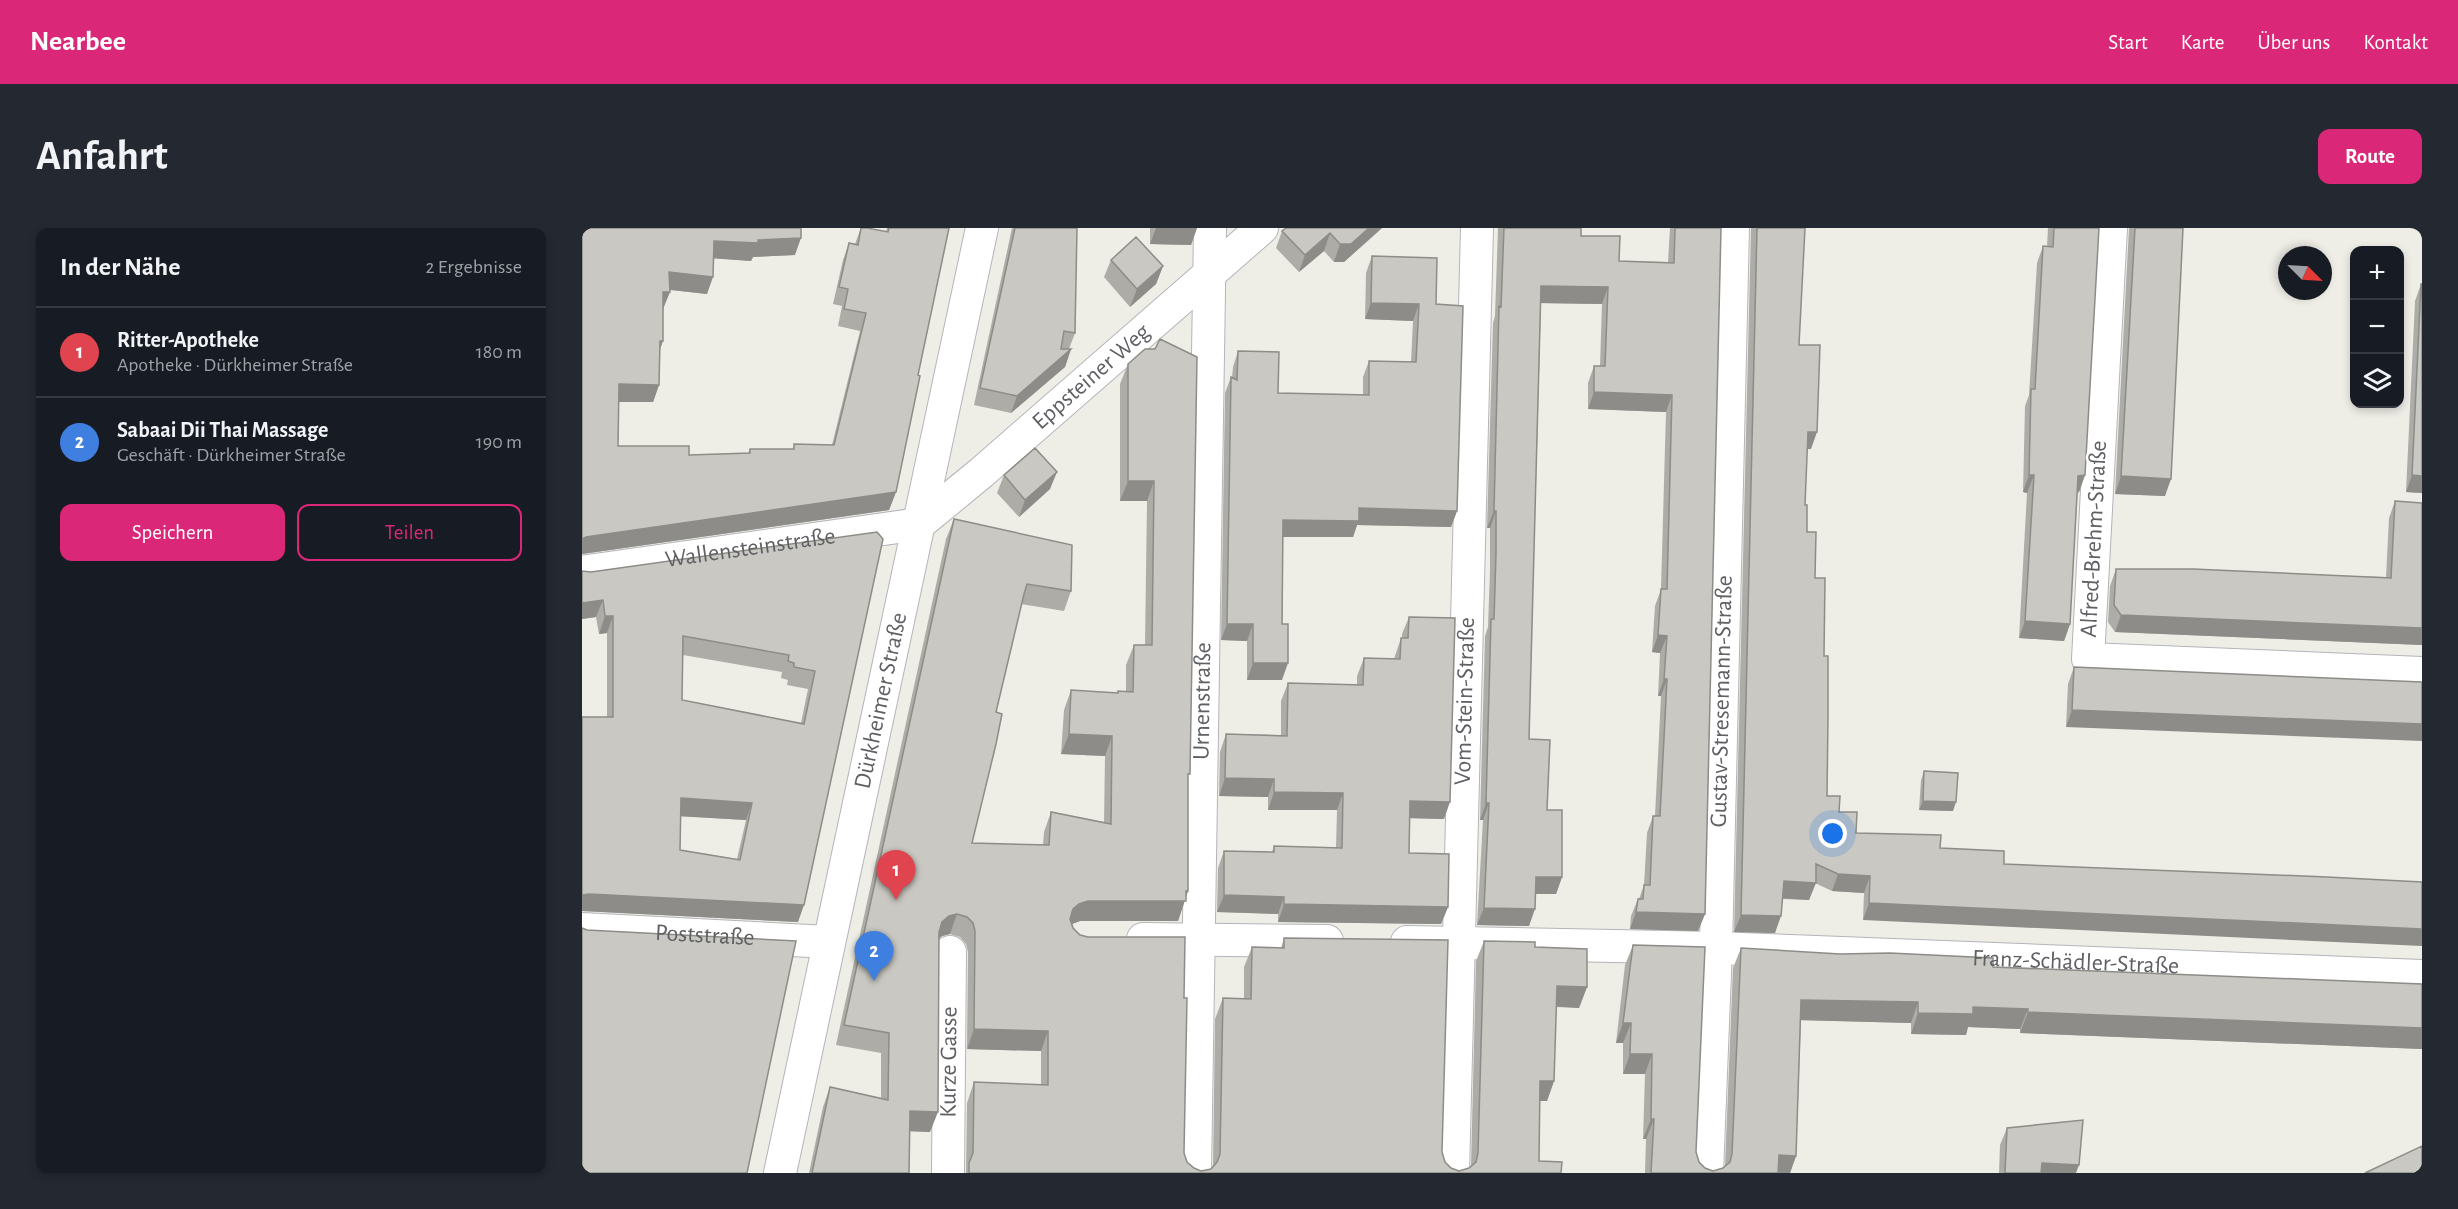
<!DOCTYPE html>
<html lang="de">
<meta charset="utf-8">
<style>
body{margin:0;font-family:"Alegreya Sans",sans-serif;background:#242831;color:#f1f3f6}
.controls{position:absolute;right:18px;top:18px;display:grid;overflow:hidden;border-radius:12px;box-shadow:0 3px 9px #0003}
.controls button{width:54px;height:54px;display:grid;place-items:center;padding:0;border:0;border-bottom:2px solid #363941;background:#171b24;color:#f1f3f6;font:30px sans-serif}
.compass{position:absolute;left:1696px;top:18px;width:54px;height:54px;border-radius:50%;background:#171b24;box-shadow:0 3px 9px #0003;rotate:114deg}
.you{position:absolute;left:1251px;top:606px;width:21px;height:21px;margin:-15px;border:4px solid #fff;border-radius:50%;background:#1a73e8;box-shadow:0 0 0 9px #1a73e833}
.badge{display:grid;place-items:center;width:39px;height:39px;border-radius:50%;background:#db2777;color:#fff;font-size:20px;font-weight:700}
.pin{position:absolute;translate:-50% -50px;filter:drop-shadow(0 2px 3px #0008)}
.pin::after{content:'';position:absolute;top:32px;width:21px;height:18px;background:inherit;clip-path:polygon(0 0,100% 0,50% 100%)}
.list{margin:0;padding:0;list-style:none}
h2{display:flex;justify-content:space-between;align-items:center;height:78px;margin:0;padding:0 24px;font-size:26px}
h2 small{font-size:20px;font-weight:400;color:#9ea1a6}
.list li{display:grid;grid-template-columns:39px 1fr auto;gap:18px;align-items:center;box-sizing:border-box;height:90px;padding:0 24px;border-top:2px solid #363941}
.list b{display:block;font-size:22px;white-space:nowrap}
.list p{margin:0;font-size:20px;white-space:nowrap;color:#9ea1a6}
.list em{font-size:20px;font-style:normal;color:#9ea1a6}
.actions{display:flex;gap:12px;padding:18px 24px}
.actions a{flex:1;padding:14px 0;border:2px solid #db2777;border-radius:12px;text-align:center;font-size:21px;color:#db2777}
.actions .main{background:#db2777;color:#fff}
.icon{flex:none;width:33px;height:33px;fill:none;stroke:currentColor;stroke-width:2;stroke-linecap:round;stroke-linejoin:round}
.map{position:relative;flex:none;width:1840px;height:945px;overflow:hidden;border-radius:12px}
header{display:flex;align-items:center;gap:36px;box-sizing:border-box;height:84px;padding:0 30px;background:#db2777;color:#fff}
header strong{font-size:28px}
nav{display:flex;gap:33px;margin-inline-start:auto;font-size:21px}
.intro{display:flex;align-items:center;justify-content:space-between;box-sizing:border-box;height:144px;padding:0 36px}
h1{margin:0;font-size:42px}
.button{padding:15px 27px;border-radius:12px;background:#db2777;color:#fff;font-size:21px;font-weight:700}
main{display:flex;gap:36px;padding:0 36px}
aside{flex:1;background:#171b24;border-radius:12px;box-shadow:0 3px 9px #0003}
.map>svg:first-child{display:block}
</style>
<header>
<strong>Nearbee</strong>
<nav><a>Start</a><a>Karte</a><a>Über uns</a><a>Kontakt</a></nav>
</header>
<div class="intro"><h1>Anfahrt</h1><a class="button">Route</a></div>
<main>
<aside>
<h2>In der Nähe<small>2 Ergebnisse</small></h2>
<ul class="list">
<li><span class="badge" style="background:#e0444e">1</span><div><b>Ritter-Apotheke</b><p>Apotheke · Dürkheimer Straße</p></div><em>180 m</em></li>
<li><span class="badge" style="background:#3f7fe0">2</span><div><b>Sabaai Dii Thai Massage</b><p>Geschäft · Dürkheimer Straße</p></div><em>190 m</em></li>
</ul>
<div class="actions"><a class="main">Speichern</a><a>Teilen</a></div>
</aside>
<div class="map">
<svg width="1840" height="945" viewBox="0 0 1840 945">
<rect width="100%" height="100%" fill="#eeede6"/>
<g fill="none" stroke-linecap="round" stroke-linejoin="round">
<defs>
<g id="street">
<path d="M 1529,0 L 1506,431 L 1840,445"/>
<path id="s1" d="M 0,344 L 337,296 L 399,245 L 680,0"/>
<path id="s2" d="M 0,701 L 247,714"/>
<path d="M 561,711 L 745,713"/>
<path id="s3" d="M 825,714 L 1134,720 L 1840,748"/>
<path id="s4" d="M 198,945 L 400,0"/>
<path id="s5" d="M 366,945 L 368,724"/>
<path id="s6" d="M 613,945 L 628,0"/>
<path id="s7" d="M 871,945 L 895,0"/>
<path id="s8" d="M 1125,945 L 1134,720 L 1151,0"/>
</g>
</defs>
<use href="#street" stroke="#b3b5b9" stroke-width="34"/>
<use href="#street" stroke="#fff" stroke-width="32"/>
</g>
<path fill="#adaca7" fill-rule="evenodd" d="M 0,0 L 213,27 L 171,29 L 169,33 L 132,30 L 125,66 L 88,62 L 81,81 L 78,122 L 77,157 L 71,174 L 37,174 L 36,218 L 107,227 L 166,225 L 168,221 L 211,221 L 212,216 L 250,217 L 278,103 L 256,98 L 260,78 L 251,76 L 261,32 L 267,15 L 273,16 L 279,0 L 304,4 L 305,0 L 367,0 L 336,147 L 314,264 L 307,282 L 0,326 Z
M 430,0 L 495,0 L 493,105 L 487,121 L 489,121 L 483,139 L 429,185 L 392,177 Z
M 568,0 L 615,0 L 609,17 L 568,16 Z
M 800,0 L 762,34 L 752,34 L 742,23 L 717,44 L 694,20 L 700,3 Z
M 916,0 L 999,0 L 999,8 L 1037,33 L 1086,34 L 1088,0 L 1139,0 L 1123,686 L 1116,703 L 1048,701 L 1049,688 L 1056,671 L 1057,671 L 1062,657 L 1065,605 L 1071,588 L 1073,588 L 1079,468 L 1076,468 L 1078,425 L 1070,424 L 1073,378 L 1079,361 L 1084,184 L 1006,181 L 1006,155 L 1012,138 L 1018,138 L 1020,76 L 959,75 L 947,511 L 965,582 L 980,649 L 974,666 L 953,666 L 947,698 L 895,697 L 901,592 L 898,592 L 903,408 L 906,399 L 908,343 L 908,300 L 905,300 L 911,95 L 913,88 Z
M 1169,0 L 1223,0 L 1217,117 L 1229,221 L 1225,221 L 1223,277 L 1225,304 L 1233,350 L 1242,428 L 1245,568 L 1274,605 L 1359,607 L 1281,692 L 1282,665 L 1250,663 L 1233,655 L 1227,672 L 1201,671 L 1193,705 L 1152,704 Z
M 1466,0 L 1517,0 L 1503,247 L 1497,264 L 1495,265 L 1488,396 L 1482,413 L 1437,410 L 1445,265 L 1441,264 L 1443,178 L 1447,167 L 1455,35 L 1461,18 L 1465,18 Z
M 1547,0 L 1601,0 L 1583,268 L 1533,266 Z
M 790,28 L 854,76 L 875,283 L 869,299 L 775,297 L 771,309 L 701,309 L 700,452 L 665,452 L 665,413 L 639,412 L 643,165 L 649,149 L 650,150 L 651,139 L 656,123 L 696,165 L 781,167 L 781,149 L 787,133 L 829,134 L 831,93 L 783,91 L 784,45 Z
M 529,32 L 581,38 L 574,56 L 548,79 L 522,49 Z
M 1839,56 L 1840,265 L 1824,264 L 1833,73 Z
M 563,121 L 606,554 L 606,663 L 596,693 L 498,693 L 490,696 L 491,700 L 498,707 L 602,770 L 602,925 L 605,934 L 612,940 L 619,943 L 629,941 L 631,938 L 633,791 L 641,770 L 662,771 L 662,739 L 670,719 L 699,720 L 702,710 L 860,924 L 863,934 L 869,940 L 877,943 L 887,940 L 889,938 L 894,733 L 902,713 L 953,719 L 1005,759 L 997,780 L 974,779 L 972,853 L 965,873 L 958,873 L 957,933 L 979,945 L 384,945 L 385,875 L 392,854 L 459,857 L 459,823 L 385,821 L 386,724 L 384,716 L 378,709 L 368,706 L 360,708 L 357,710 L 348,904 L 328,903 L 327,945 L 227,945 L 241,879 L 248,859 L 299,870 L 299,825 L 254,817 L 364,311 L 372,291 L 489,363 L 482,383 L 439,376 L 414,484 L 390,615 L 461,617 L 462,604 L 469,584 L 522,595 L 523,528 L 479,526 L 482,482 L 489,462 L 535,465 L 536,463 L 544,464 L 544,437 L 552,417 L 563,417 L 565,273 L 538,273 L 538,156 L 546,136 Z
M 422,247 L 468,261 L 437,289 L 415,265 Z
M 1813,273 L 1840,417 L 1533,404 L 1526,394 L 1528,358 L 1534,341 L 1804,349 L 1807,290 Z
M 295,304 L 216,694 L 0,683 L 0,489 L 25,489 L 25,405 L 17,406 L 14,389 L 0,391 L 0,343 L 9,344 ZM 101,427 L 200,444 L 199,450 L 206,452 L 205,457 L 226,461 L 219,495 L 100,472 ZM 99,588 L 164,592 L 155,631 L 98,622 Z
M 827,389 L 862,591 L 828,590 L 827,625 L 866,679 L 859,696 L 696,694 L 696,686 L 635,684 L 636,640 L 642,623 L 690,624 L 692,618 L 754,620 L 755,582 L 686,582 L 686,569 L 637,568 L 638,524 L 644,506 L 699,507 L 699,473 L 706,455 L 775,457 L 775,448 L 782,430 L 812,431 L 819,410 L 820,410 L 820,406 Z
M 1492,439 L 1840,454 L 1484,499 L 1486,456 Z
M 1342,543 L 1371,583 L 1337,582 L 1339,552 Z
M 1051,717 L 1117,934 L 1123,940 L 1131,943 L 1141,940 L 1143,938 L 1151,740 L 1159,720 L 1411,739 L 1840,756 L 1840,821 L 1438,805 L 1438,801 L 1386,799 L 1384,807 L 1329,806 L 1329,795 L 1219,792 L 1214,928 L 1208,945 L 1063,945 L 1064,911 L 1061,911 L 1063,846 L 1041,846 L 1041,815 L 1034,815 L 1043,737 Z
M 1425,900 L 1494,945 L 1417,945 L 1418,917 Z"/>
<path fill="#8d8c88" d="M 574,0 L 615,0 L 609,17 L 568,16 Z
M 787,0 L 800,0 L 762,34 L 752,34 L 758,16 Z
M 748,5 L 742,23 L 717,44 L 723,27 Z
M 219,10 L 213,27 L 171,29 L 169,33 L 126,30 L 132,13 Z
M 581,38 L 574,56 L 548,79 L 555,61 Z
M 87,44 L 131,49 L 125,66 L 81,61 Z
M 959,58 L 1026,59 L 1020,76 L 953,75 Z
M 81,64 L 88,64 L 81,81 L 75,81 Z
M 789,75 L 837,76 L 831,93 L 783,91 Z
M 78,113 L 81,113 L 75,130 Z
M 489,121 L 483,139 L 429,185 L 435,168 Z
M 37,156 L 77,157 L 71,174 L 31,174 Z
M 1012,164 L 1090,167 L 1084,184 L 1006,181 Z
M 1226,204 L 1235,204 L 1229,221 L 1220,221 Z
M 475,244 L 468,261 L 437,289 L 443,272 Z
M 1447,247 L 1452,247 L 1445,265 L 1441,264 Z
M 1503,247 L 1497,264 L 1489,266 L 1496,248 Z
M 1830,247 L 1840,248 L 1840,265 L 1824,264 Z
M 1539,248 L 1589,251 L 1583,268 L 1533,266 Z
M 546,253 L 572,253 L 565,273 L 538,273 Z
M 314,264 L 307,282 L 0,326 L 0,311 L 4,309 Z
M 777,280 L 875,283 L 869,299 L 775,297 L 771,309 L 695,309 L 701,292 Z
M 912,283 L 914,283 L 908,300 L 905,300 Z
M 21,372 L 14,389 L 0,391 L 0,375 Z
M 1539,387 L 1840,400 L 1840,417 L 1533,404 Z
M 23,388 L 31,388 L 25,405 L 17,406 Z
M 1443,393 L 1488,396 L 1482,413 L 1437,410 Z
M 645,396 L 671,396 L 665,413 L 639,412 Z
M 1076,407 L 1085,408 L 1078,425 L 1070,424 Z
M 671,435 L 706,435 L 700,452 L 665,452 Z
M 1082,451 L 1085,451 L 1079,468 L 1076,468 Z
M 1490,482 L 1840,496 L 1840,513 L 1484,499 Z
M 487,506 L 530,508 L 523,528 L 479,526 Z
M 643,550 L 692,551 L 686,569 L 637,568 Z
M 692,564 L 761,565 L 755,582 L 686,582 Z
M 99,570 L 170,575 L 164,592 L 93,588 Z
M 828,573 L 868,574 L 862,591 L 822,590 Z
M 1341,573 L 1374,574 L 1371,583 L 1337,582 Z
M 904,575 L 907,575 L 901,592 L 898,592 Z
M 1256,646 L 1288,648 L 1282,665 L 1250,663 Z
M 954,649 L 980,649 L 974,666 L 947,666 Z
M 1202,653 L 1234,655 L 1227,672 L 1196,670 Z
M 606,663 L 596,693 L 498,693 L 490,696 L 484,701 L 491,681 L 497,676 L 506,673 Z
M 7,666 L 222,677 L 216,694 L 0,683 L 0,667 Z
M 642,667 L 702,669 L 696,686 L 635,684 Z
M 1287,675 L 1840,701 L 1840,718 L 1281,692 Z
M 702,676 L 866,679 L 859,696 L 696,694 Z
M 902,680 L 953,681 L 947,698 L 895,697 Z
M 1054,684 L 1123,686 L 1116,703 L 1048,701 Z
M 375,686 L 368,706 L 360,708 L 353,714 L 360,694 L 367,688 Z
M 1159,687 L 1199,688 L 1193,705 L 1152,704 Z
M 975,758 L 1005,759 L 997,780 L 967,778 Z
M 1219,772 L 1336,774 L 1329,795 L 1212,792 Z
M 1391,779 L 1446,781 L 1438,801 L 1386,799 L 1384,807 L 1329,806 L 1336,785 Z
M 1446,784 L 1840,800 L 1840,821 L 1438,805 Z
M 1041,795 L 1049,795 L 1041,815 L 1034,815 Z
M 392,801 L 466,803 L 459,823 L 385,821 Z
M 1048,826 L 1070,826 L 1063,846 L 1041,846 Z
M 958,853 L 972,853 L 965,873 L 951,873 Z
M 328,883 L 356,884 L 348,904 L 321,903 Z
M 1069,891 L 1072,891 L 1064,911 L 1061,911 Z
M 1197,927 L 1214,928 L 1208,945 L 1190,945 Z
M 1460,935 L 1497,937 L 1494,945 L 1456,945 Z"/>
<path fill="#c9c8c2" stroke="#8d8c88" stroke-width="1.5" fill-rule="evenodd" d="M 0,0 L 219,0 L 219,10 L 176,12 L 176,15 L 132,13 L 131,49 L 87,44 L 88,64 L 81,64 L 81,113 L 78,113 L 77,157 L 37,156 L 36,218 L 107,218 L 107,227 L 168,225 L 168,221 L 212,221 L 212,216 L 252,217 L 284,85 L 262,81 L 266,61 L 257,59 L 267,15 L 276,17 L 279,0 L 285,0 L 306,4 L 307,0 L 367,0 L 336,147 L 338,148 L 314,264 L 4,309 L 0,311 Z
M 433,0 L 495,0 L 493,105 L 482,103 L 479,121 L 489,121 L 435,168 L 398,160 Z
M 704,0 L 787,0 L 769,16 L 758,16 L 748,5 L 723,27 L 700,3 Z
M 922,0 L 999,0 L 999,8 L 1038,8 L 1037,33 L 1092,35 L 1093,0 L 1139,0 L 1123,686 L 1054,684 L 1056,671 L 1061,671 L 1062,657 L 1068,657 L 1071,588 L 1078,588 L 1085,451 L 1082,451 L 1085,408 L 1076,407 L 1079,361 L 1085,361 L 1090,167 L 1012,164 L 1012,138 L 1023,138 L 1026,59 L 959,58 L 947,511 L 968,512 L 965,582 L 980,582 L 980,649 L 954,649 L 953,681 L 902,680 L 907,575 L 904,575 L 909,391 L 912,391 L 914,326 L 914,283 L 912,283 L 917,78 L 919,79 Z
M 1175,0 L 1223,0 L 1217,117 L 1238,117 L 1235,204 L 1226,204 L 1223,277 L 1225,277 L 1225,304 L 1234,304 L 1233,350 L 1243,350 L 1242,428 L 1246,428 L 1246,490 L 1245,568 L 1258,568 L 1257,584 L 1275,584 L 1274,605 L 1359,607 L 1358,620 L 1422,623 L 1422,636 L 1745,649 L 1840,654 L 1840,701 L 1287,675 L 1288,648 L 1256,646 L 1234,636 L 1234,655 L 1202,653 L 1199,688 L 1159,687 Z
M 1472,0 L 1517,0 L 1503,247 L 1496,248 L 1488,396 L 1443,393 L 1452,247 L 1447,247 L 1449,161 L 1453,161 L 1461,18 L 1471,19 Z
M 1553,0 L 1601,0 L 1589,251 L 1539,248 Z
M 554,9 L 581,38 L 555,61 L 529,32 Z
M 790,28 L 855,30 L 854,76 L 881,78 L 875,283 L 777,280 L 777,293 L 701,292 L 700,396 L 706,396 L 706,435 L 671,435 L 671,396 L 645,396 L 649,149 L 655,152 L 656,123 L 697,124 L 696,165 L 787,167 L 787,133 L 834,134 L 837,76 L 789,75 Z
M 1839,56 L 1840,56 L 1840,248 L 1830,247 Z
M 578,111 L 615,129 L 608,546 L 606,546 L 606,663 L 604,663 L 604,673 L 506,673 L 497,676 L 491,681 L 488,691 L 491,700 L 498,707 L 506,709 L 603,709 L 602,770 L 605,770 L 602,925 L 605,934 L 612,940 L 619,943 L 629,941 L 635,934 L 638,926 L 641,770 L 669,771 L 670,719 L 702,720 L 702,710 L 866,712 L 860,924 L 863,934 L 869,940 L 877,943 L 887,940 L 894,934 L 896,925 L 902,713 L 953,714 L 953,719 L 1005,721 L 1005,759 L 975,758 L 972,853 L 958,853 L 957,933 L 980,934 L 979,945 L 387,945 L 387,935 L 391,925 L 392,854 L 466,857 L 466,803 L 392,801 L 393,703 L 391,695 L 385,689 L 375,686 L 367,688 L 360,694 L 357,704 L 356,884 L 328,883 L 327,945 L 230,945 L 248,859 L 306,872 L 307,805 L 262,797 L 372,291 L 490,317 L 489,363 L 445,356 L 442,366 L 414,484 L 420,486 L 414,516 L 390,615 L 467,617 L 469,584 L 529,596 L 530,508 L 487,506 L 489,462 L 536,465 L 536,463 L 551,464 L 552,417 L 570,417 L 572,253 L 546,253 L 546,136 L 563,121 L 573,121 Z
M 453,220 L 475,244 L 443,272 L 422,247 Z
M 1813,273 L 1840,275 L 1840,400 L 1539,387 L 1532,377 L 1534,341 L 1611,341 L 1809,350 Z
M 295,304 L 301,311 L 222,677 L 7,666 L 0,667 L 0,489 L 31,489 L 31,388 L 23,388 L 21,372 L 0,375 L 0,343 L 9,344 ZM 101,408 L 207,427 L 206,433 L 212,435 L 212,439 L 233,443 L 222,496 L 100,472 ZM 99,570 L 170,575 L 158,632 L 98,622 Z
M 827,389 L 873,390 L 868,574 L 828,573 L 827,625 L 867,626 L 866,679 L 702,676 L 702,669 L 642,667 L 642,623 L 692,624 L 692,618 L 760,620 L 761,565 L 692,564 L 692,551 L 643,550 L 644,506 L 705,508 L 706,455 L 781,457 L 782,430 L 818,431 L 819,410 L 826,410 Z
M 1492,439 L 1840,454 L 1840,496 L 1490,482 Z
M 1342,543 L 1376,545 L 1374,574 L 1341,573 Z
M 0,700 L 5,702 L 214,713 L 165,945 L 0,945 Z
M 1051,717 L 1123,719 L 1114,924 L 1117,934 L 1123,940 L 1131,943 L 1141,940 L 1148,934 L 1150,926 L 1159,720 L 1258,726 L 1308,725 L 1411,730 L 1411,739 L 1840,756 L 1840,800 L 1446,784 L 1446,781 L 1391,779 L 1391,786 L 1336,785 L 1336,774 L 1219,772 L 1214,928 L 1197,927 L 1196,945 L 1069,945 L 1072,891 L 1069,891 L 1070,826 L 1048,826 L 1049,795 L 1041,795 Z
M 1501,892 L 1497,937 L 1460,935 L 1459,945 L 1423,945 L 1425,900 Z
M 1840,918 L 1840,945 L 1783,945 Z"/>
<g text-anchor="middle" dominant-baseline="central" stroke-width="5" stroke-linejoin="round" paint-order="stroke">
<g font-size="24" fill="#5e6064" stroke="#fff">
<text stroke="none"><textPath href="#s1" startOffset="567">Eppsteiner Weg</textPath></text>
<text transform="translate(1512 311) rotate(-87)">Alfred-Brehm-Straße</text>
<text stroke="none"><textPath href="#s1" startOffset="170">Wallensteinstraße</textPath></text>
<text stroke="none"><textPath href="#s4" startOffset="483">Dürkheimer Straße</textPath></text>
<text stroke="none"><textPath href="#s6" startOffset="472">Urnenstraße</textPath></text>
<text stroke="none"><textPath href="#s7" startOffset="472">Vom-Stein-Straße</textPath></text>
<text stroke="none"><textPath href="#s8" startOffset="472">Gustav-Stresemann-Straße</textPath></text>
<text stroke="none"><textPath href="#s2" startOffset="123">Poststraße</textPath></text>
<text stroke="none"><textPath href="#s3" startOffset="669">Franz-Schädler-Straße</textPath></text>
<text stroke="none"><textPath href="#s5" startOffset="111">Kurze Gasse</textPath></text>
</g>
</g>
</svg>
<div class="controls">
<button>+</button>
<button>−</button>
<button><svg class="icon" aria-label="layers" viewBox="0 0 24 24"><path d="M12 4l9 5-9 5-9-5zM3 14l9 5 9-5"/></svg></button>
</div>
<svg class="compass" viewBox="-18 -18 36 36"><path d="M0-13l5 13h-10z" fill="#e53935"/><path d="M0 13l5-13h-10z" fill="#9ea1a6"/></svg>
<div class="you"></div>
<div class="pin badge" style="left:314px;top:672px;background:#e0444e">1</div>
<div class="pin badge" style="left:292px;top:753px;background:#3f7fe0">2</div>
</div>
</main>
